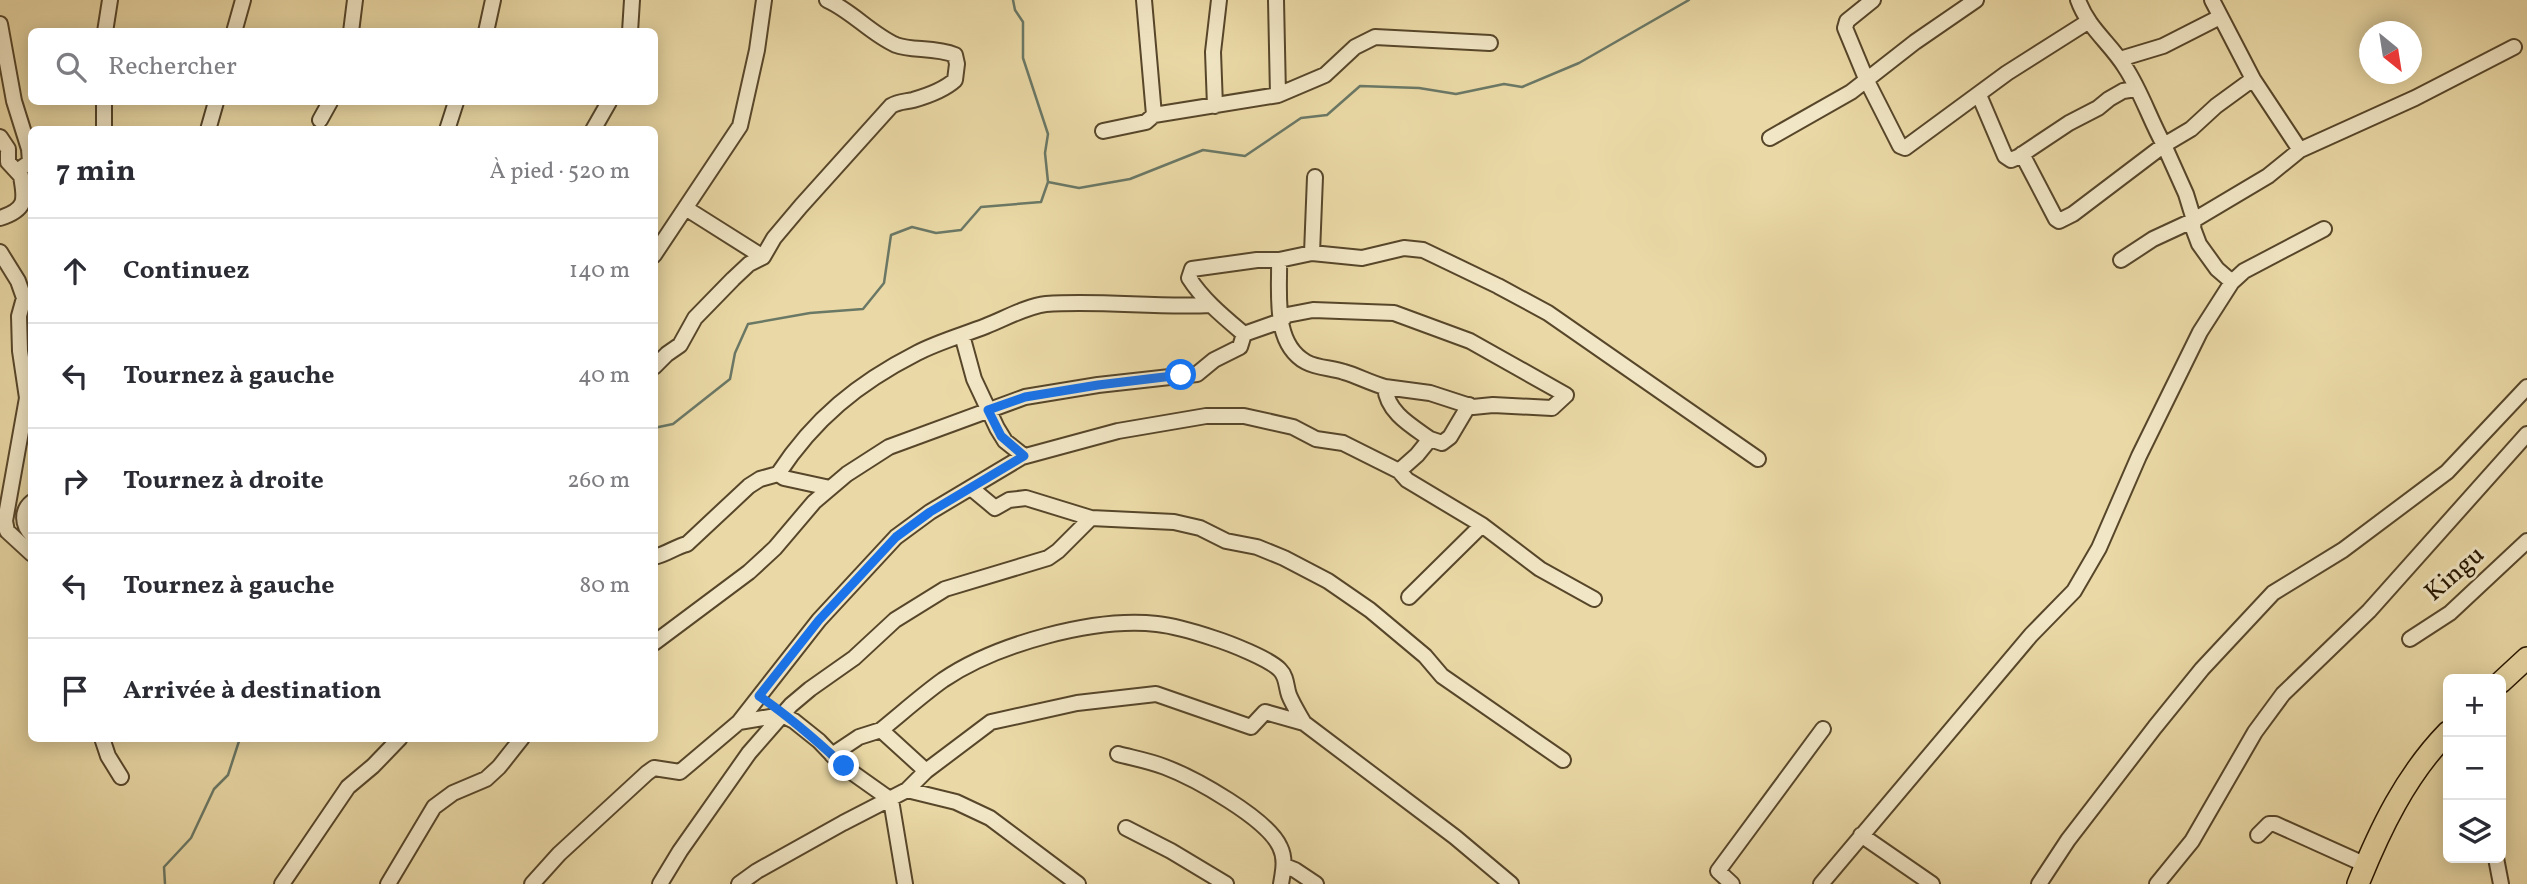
<!DOCTYPE html>
<html lang="fr">
<meta charset="utf-8">
<style>
body{margin:0;font-family:Vollkorn,serif;background:#f2f2f3;color:#2b2b33}
.controls{position:absolute;right:21px;bottom:21px;display:grid;overflow:hidden;border-radius:10px;box-shadow:0 4px 18px #0003}
.controls button{width:63px;height:63px;display:grid;place-items:center;padding:0;border:0;border-bottom:2px solid #e1e1e2;background:#fff;color:#2b2b33;font:35px sans-serif}
.compass{position:absolute;left:2359px;top:21px;width:63px;height:63px;border-radius:50%;background:#fff;box-shadow:0 4px 18px #0003;rotate:150deg}
.stop{position:absolute;width:21px;height:21px;margin:-16px;border:5px solid #1a73e8;border-radius:50%;background:#fff}
.stop.end{background:#1a73e8;border-color:#fff;box-shadow:0 2px 7px #0008}
.list{margin:0;padding:0;list-style:none}
h2{display:flex;justify-content:space-between;align-items:center;height:91px;margin:0;padding:0 28px;font-size:30px}
h2 small{font-size:23px;font-weight:400;color:#7c7c81}
.list li{display:grid;grid-template-columns:46px 1fr auto;gap:21px;align-items:center;box-sizing:border-box;height:105px;padding:0 28px;border-top:2px solid #e1e1e2}
.list b{display:block;font-size:26px;white-space:nowrap}
.list em{font-size:23px;font-style:normal;color:#7c7c81}
.icon{flex:none;width:38px;height:38px;fill:none;stroke:currentColor;stroke-width:2;stroke-linecap:round;stroke-linejoin:round}
.map{position:relative;flex:none;width:2527px;height:884px;overflow:hidden}
.search{position:absolute;background:#fff;box-shadow:0 4px 18px #0003;left:28px;top:28px;width:630px;height:77px;display:flex;align-items:center;gap:18px;box-sizing:border-box;padding:0 24px;border-radius:10px;color:#7c7c81;font-size:26px}
.panel{position:absolute;background:#fff;box-shadow:0 4px 18px #0003;left:28px;top:126px;width:630px;height:616px;border-radius:10px}
.map>svg:first-child{display:block}
</style>
<div class="map">
<svg width="2527" height="884" viewBox="0 0 2527 884">
<rect width="100%" height="100%" fill="#ead9a6"/>
<filter id="stains"><feTurbulence type="fractalNoise" baseFrequency=".00286" numOctaves="4"/><feColorMatrix values="0 0 0 0 .2 0 0 0 0 .09 0 0 0 0 .02 0 0 0 .5 -.17"/></filter>
<radialGradient id="worn" r=".72"><stop offset=".6" stop-color="#630" stop-opacity="0"/><stop offset="1" stop-color="#630" stop-opacity=".3"/></radialGradient>
<g fill="none" stroke-linecap="round" stroke-linejoin="round">
<path stroke="#6a7866" stroke-width="2.5" d="M 1013,0 L 1015,10 L 1023,22 L 1023,58 L 1048,134 L 1045,153 L 1048,182
M 654,428 L 673,424 L 730,379 L 735,353 L 748,324 L 810,313 L 863,309 L 884,283 L 891,235 L 912,227 L 936,233 L 961,230 L 981,207 L 1041,202 L 1048,182 L 1079,188 L 1130,179 L 1203,150 L 1245,156 L 1301,118 L 1327,115 L 1360,86 L 1419,88 L 1456,94 L 1504,84 L 1522,87 L 1579,63 L 1689,0
M 165,884 L 164,867 L 191,838 L 214,789 L 228,775 L 240,738"/>
<defs>
<path id="minor" d="M 1144,0 L 1154,115
M 1276,0 L 1278,95
M 1873,0 L 1847,21 L 1845,28 L 1867,81 L 1900,146 L 1905,148 L 2007,73 L 2089,21
M 2078,0 C 2088,28 2110,43 2125,67 C 2141,91 2150,120 2164,145 L 2191,129 L 2216,106 L 2253,79 L 2212,0
M 0,24 L 14,101 L 29,149 L 30,162 L 20,169 C 23,195 32,208 0,218
M 105,32 L 110,0
M 234,32 L 243,0
M 351,32 L 355,0
M 486,32 L 493,0
M 630,32 L 632,0
M 2120,59 L 2163,46 L 2220,17
M 2253,79 L 2300,150
M 1979,95 L 2005,156 L 2011,160 L 2018,157 L 2069,123 L 2098,108 L 2109,99 L 2123,91 L 2136,89
M 104,102 L 104,130
M 1215,106 L 1213,52 L 1219,0
M 320,120 L 330,102
M 208,130 L 216,102
M 447,130 L 456,102
M 593,130 L 609,102
M 1103,131 L 1146,122 L 1154,115 L 1278,95 L 1325,75 L 1355,47 L 1375,37 L 1490,43
M 0,137 L 8,149 L 8,162 L 20,175
M 1770,138 L 1851,92 L 1915,42 L 1976,0
M 2022,154 L 2056,219 L 2059,221 L 2073,214 L 2164,145 L 2186,194 L 2194,220 L 2193,228 L 2199,244 L 2217,269 L 2232,282
M 687,209 L 763,257
M 0,252 L 18,281 L 24,298 L 19,316 L 20,351 L 27,398 L 5,521 L 7,531 L 32,554
M 1312,253 L 1315,177
M 654,255 L 740,126 L 757,50 L 764,0
M 1279,260 C 1280,293 1272,343 1306,362 C 1317,368 1332,368 1344,372 C 1358,376 1370,383 1385,387 C 1387,412 1410,425 1430,439
M 2121,260 L 2153,239 L 2194,220 L 2268,176 L 2300,150 L 2415,98 L 2514,47
M 1244,334 C 1224,317 1203,300 1189,278 L 1192,269 L 1257,260 L 1279,260 L 1312,253 L 1362,258 L 1404,248 L 1423,250 L 1498,286 L 1548,313 L 1758,459
M 962,335 L 974,379 L 997,428 L 1005,441 L 1024,456
M 654,367 L 667,354 L 680,345 L 695,318 L 733,279 L 749,264 L 763,257 L 774,238 L 801,206 L 891,106 C 899,101 905,102 913,100 C 927,96 944,90 955,80 L 957,64 L 955,55 C 935,47 911,51 896,45 C 871,34 852,11 827,0
M 1399,471 L 1417,455 L 1430,439 L 1442,443 L 1450,437 L 1469,405
M 778,474 C 814,419 858,383 917,353 C 938,342 963,335 986,326 C 1004,319 1027,306 1046,304 C 1101,300 1156,308 1211,305
M 971,488 L 995,508 L 1009,500 L 1026,498 L 1091,518 L 1174,522 L 1200,528 L 1226,541 L 1257,547 L 1284,558 L 1328,581 L 1370,610 L 1425,656 L 1442,676 L 1563,760
M 32,502 C 21,511 22,525 32,535
M 654,557 C 667,554 675,547 687,544 L 749,486 L 760,479 L 778,474 L 784,478 L 830,488
M 1409,597 L 1482,525
M 2410,639 L 2450,613 L 2527,541
M 654,643 L 749,572 L 775,548 L 814,502 L 847,474 L 889,447 L 1025,397 L 1098,385 L 1197,374 L 1214,360 L 1240,347 L 1244,334 L 1281,321 L 1287,315 L 1313,310 L 1394,313 L 1470,341 L 1566,395 L 1552,408 L 1493,405 L 1473,407 L 1430,393 L 1385,387
M 739,722 L 782,715 L 794,721 L 819,741 L 843,766 L 891,800 L 905,884
M 881,730 C 902,713 922,695 943,680 C 996,644 1094,617 1157,624 C 1176,626 1195,632 1213,638 C 1229,643 1270,659 1280,670 C 1287,677 1286,687 1289,695 C 1293,705 1299,714 1304,723
M 102,738 L 108,756 L 121,777
M 1118,754 C 1133,758 1150,761 1165,767 C 1194,778 1267,818 1280,847 C 1286,859 1283,872 1281,884
M 832,755 L 859,737 L 881,730 L 926,771
M 907,790 L 956,802 L 990,818 L 1078,884
M 1126,828 L 1171,851 L 1226,884
M 1861,835 L 1932,884
M 2258,835 L 2269,824 L 2275,824 L 2366,865
M 2496,858 L 2501,884
M 1285,866 L 1295,870 L 1316,884
M 282,884 L 348,787 L 373,766 L 400,738
M 388,884 L 434,807 L 453,793 L 486,779 L 499,767 L 522,738
M 532,884 L 559,854 L 647,773 L 654,768 L 680,772 L 739,722 L 819,620 L 896,537 L 930,512 L 1022,457 L 1118,431 L 1206,416 L 1244,416 L 1293,427 L 1316,439 L 1343,443 L 1399,471 L 1407,480 L 1482,525 L 1540,569 L 1594,599
M 660,884 L 680,851 L 749,753 L 791,705 L 810,689 L 854,658 L 895,620 L 945,589 L 1048,558 L 1058,551 L 1091,518
M 739,884 L 757,871 L 843,823 L 907,790 L 926,771 L 991,722 L 1077,703 L 1156,694 L 1251,727 L 1265,712 L 1304,723 L 1455,837 L 1511,884
M 1732,884 L 1718,871 L 1823,729
M 1821,884 L 2031,635 L 2074,591 L 2099,548 L 2139,456 L 2200,332 L 2232,282 L 2244,271 L 2324,229
M 2039,884 L 2068,840 L 2155,727 L 2202,669 L 2273,593 L 2343,550 L 2447,472 L 2527,387
M 2157,884 L 2192,841 L 2255,732 L 2283,694 L 2369,611 L 2527,434"/>
<path id="highway" d="M 2501,682 L 2527,658
M 2358,884 C 2380,829 2406,775 2448,732"/>
</defs>
<use href="#minor" stroke="#57462a" stroke-width="18"/>
<use href="#highway" stroke="#261500" stroke-width="24"/>
<use href="#minor" stroke="#f1e6c5" stroke-width="14"/>
<use href="#highway" stroke="#ead9a6" stroke-width="21"/>
</g>
<g fill="none" stroke-linecap="round" stroke-linejoin="round">
<path stroke="#1a73e8" stroke-width="9" d="M 844,766 C 816,740 790,717 759,696 L 819,620 L 896,537 L 930,512 L 1024,456 L 1001,436 L 988,410 L 1025,397 L 1098,385 L 1181,375"/>
</g>
<g text-anchor="middle" dominant-baseline="central" stroke-width="6" stroke-linejoin="round" paint-order="stroke">
<g font-size="26" fill="#261500" stroke="#f1e6c5">
<text transform="translate(2455 574) rotate(-41)">Kingu</text>
</g>
</g>
<rect width="100%" height="100%" filter="url(#stains)"/>
<rect width="100%" height="100%" fill="url(#worn)"/>
</svg>
<div class="controls">
<button>+</button>
<button>−</button>
<button><svg class="icon" aria-label="layers" viewBox="0 0 24 24"><path d="M12 4l9 5-9 5-9-5zM3 14l9 5 9-5"/></svg></button>
</div>
<svg class="compass" viewBox="-18 -18 36 36"><path d="M0-13l5 13h-10z" fill="#e53935"/><path d="M0 13l5-13h-10z" fill="#7c7c81"/></svg>
<div class="stop" style="left:1181px;top:375px"></div>
<div class="stop end" style="left:844px;top:766px"></div>
<div class="search"><svg class="icon" aria-label="search" viewBox="0 0 24 24"><circle cx="10" cy="10" r="6"/><path d="M15 15l6 6"/></svg>Rechercher</div>
<section class="panel">
<h2>7 min<small>À pied · 520 m</small></h2>
<ul class="list">
<li><svg class="icon" aria-label="ahead" viewBox="0 0 24 24"><path d="M12 20V5M6 11l6-6 6 6"/></svg><div><b>Continuez</b></div><em>140 m</em></li>
<li><svg class="icon" aria-label="left" viewBox="0 0 24 24"><path d="M17 20v-9H6M10 6l-5 5 5 5"/></svg><div><b>Tournez à gauche</b></div><em>40 m</em></li>
<li><svg class="icon" aria-label="right" viewBox="0 0 24 24"><path d="M7 20v-9h11M14 6l5 5-5 5"/></svg><div><b>Tournez à droite</b></div><em>260 m</em></li>
<li><svg class="icon" aria-label="left" viewBox="0 0 24 24"><path d="M17 20v-9H6M10 6l-5 5 5 5"/></svg><div><b>Tournez à gauche</b></div><em>80 m</em></li>
<li><svg class="icon" aria-label="arrive" viewBox="0 0 24 24"><path d="M6 21V4h12l-3 4 3 4H6"/></svg><div><b>Arrivée à destination</b></div></li>
</ul>
</section>
</div>
